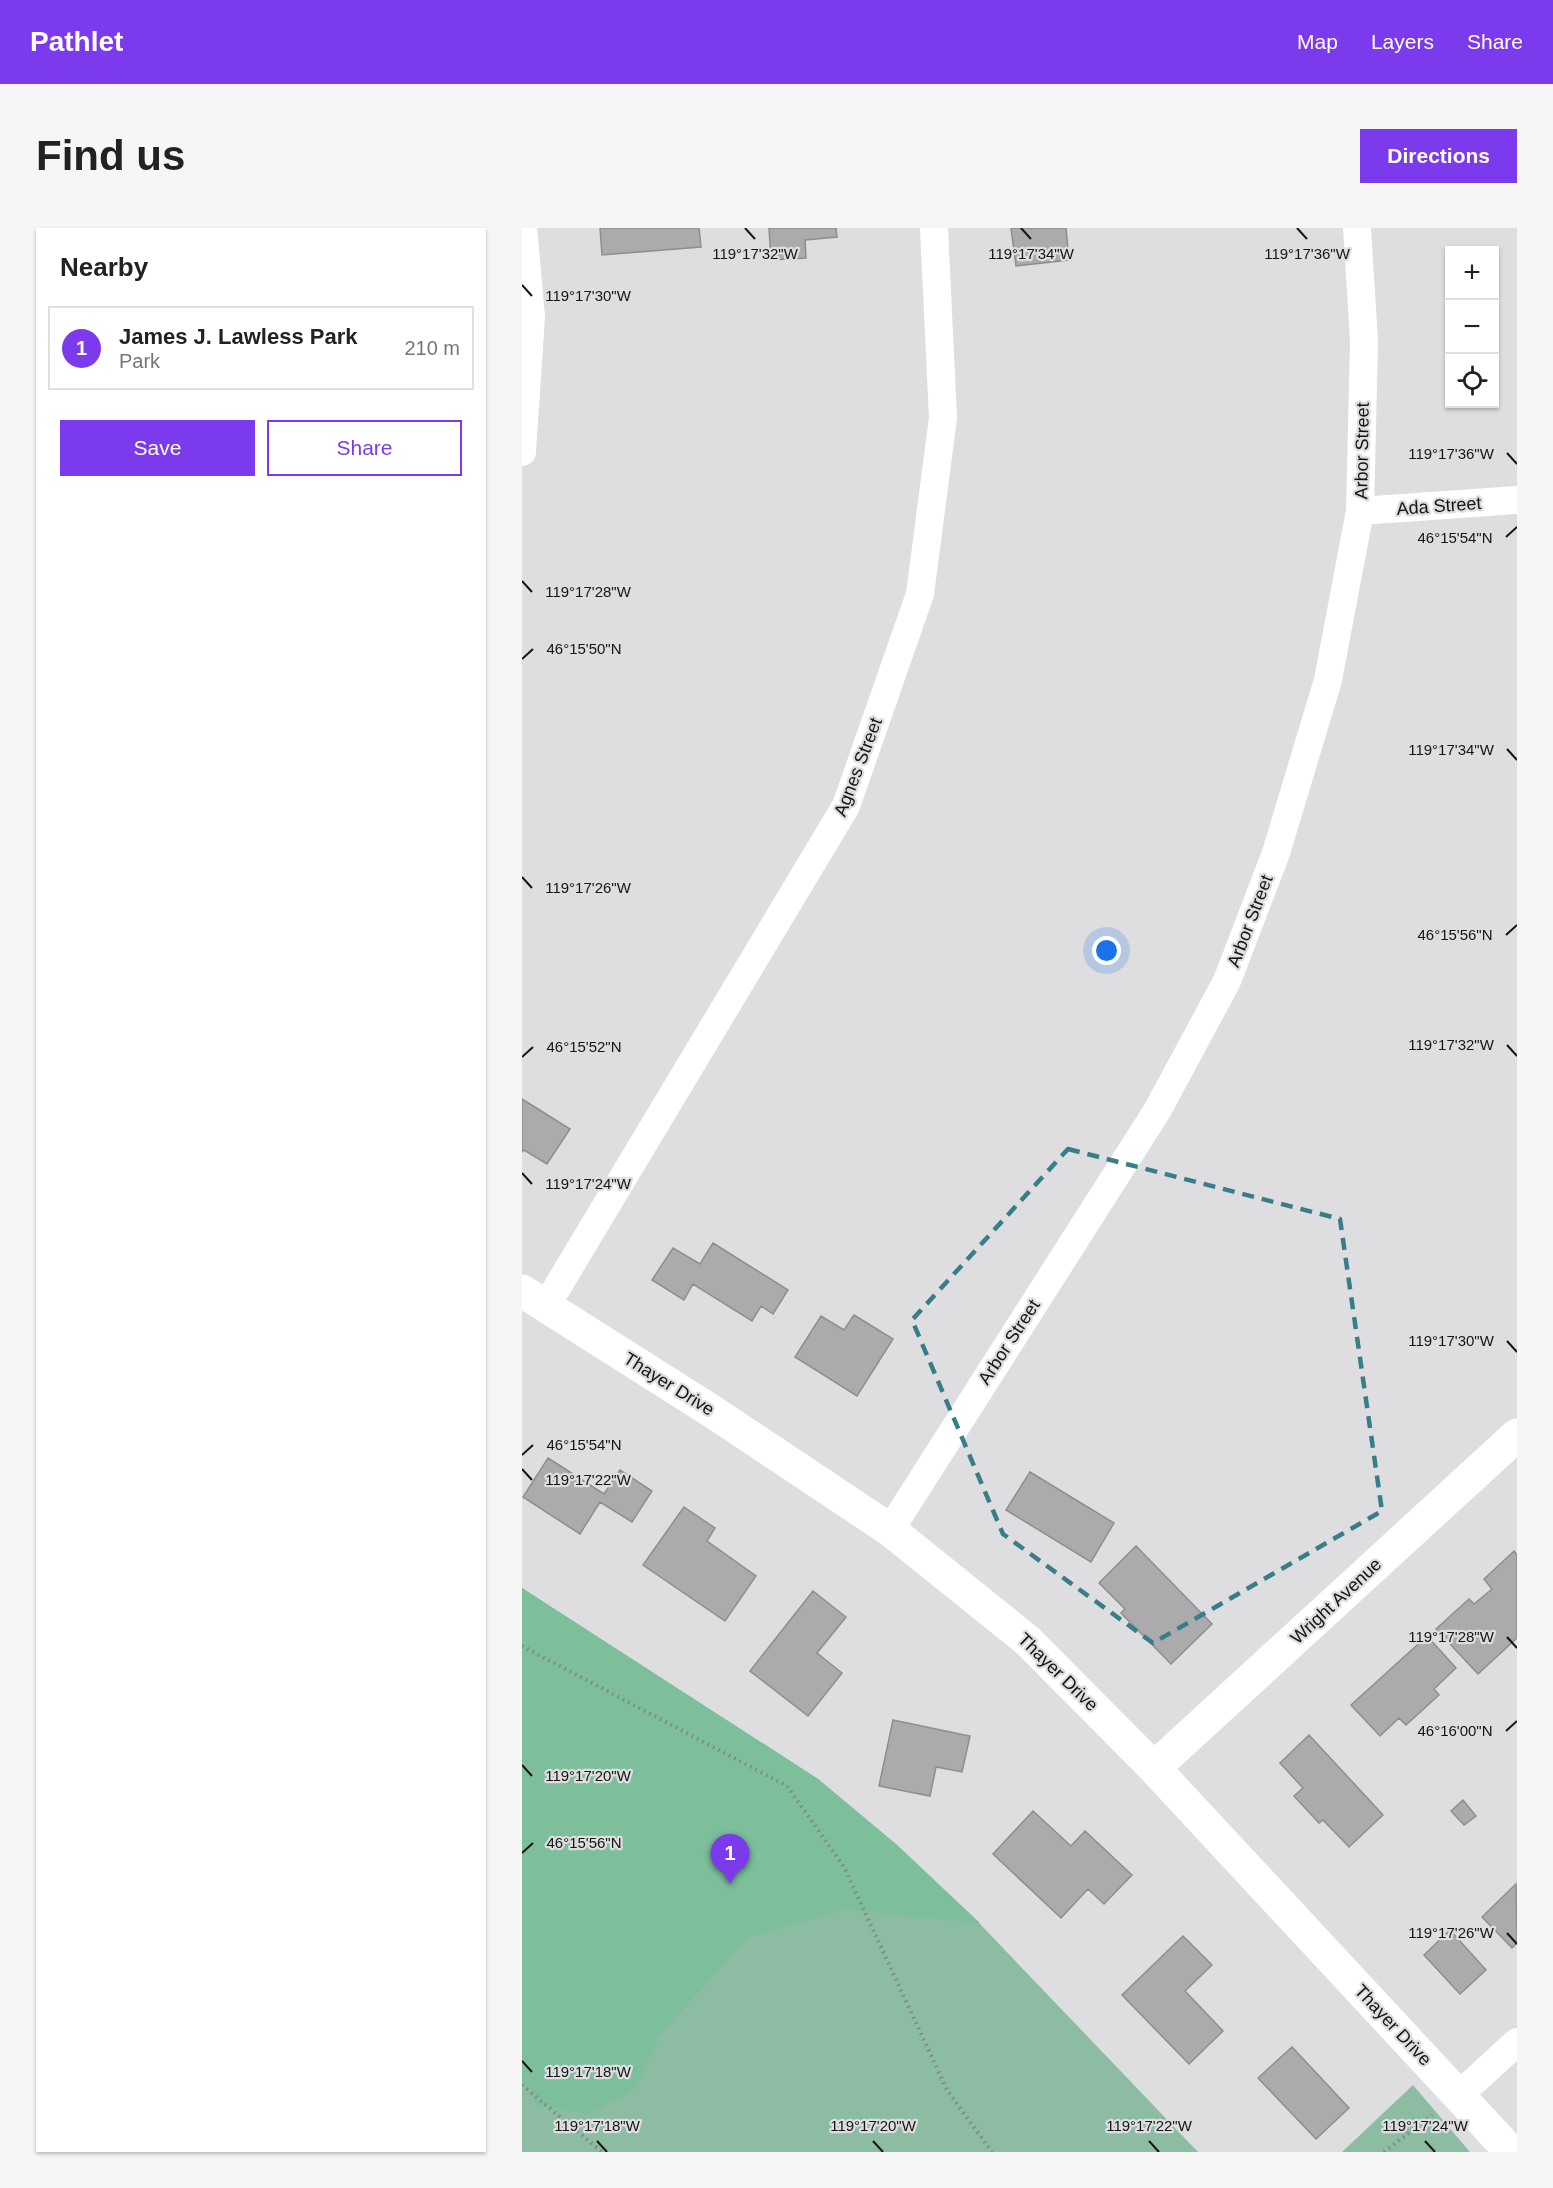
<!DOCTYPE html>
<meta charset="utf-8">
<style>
body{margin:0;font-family:Arial,sans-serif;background:#f6f6f6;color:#222}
.controls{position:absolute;right:18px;top:18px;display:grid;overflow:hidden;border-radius:0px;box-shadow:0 2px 4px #0004}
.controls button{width:54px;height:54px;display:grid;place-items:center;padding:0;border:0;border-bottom:2px solid #e0e0e0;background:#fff;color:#222;font:30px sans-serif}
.you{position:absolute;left:585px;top:723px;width:21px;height:21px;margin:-15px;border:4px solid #fff;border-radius:50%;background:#1a73e8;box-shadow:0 0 0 9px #1a73e833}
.badge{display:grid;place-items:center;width:39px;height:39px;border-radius:50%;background:#7c3aed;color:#fff;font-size:20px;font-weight:700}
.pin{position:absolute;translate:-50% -50px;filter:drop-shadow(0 2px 3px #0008)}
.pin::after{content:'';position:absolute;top:32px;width:21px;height:18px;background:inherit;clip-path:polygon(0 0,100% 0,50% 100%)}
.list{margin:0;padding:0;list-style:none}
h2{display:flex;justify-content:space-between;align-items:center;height:78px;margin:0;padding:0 24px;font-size:26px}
h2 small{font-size:20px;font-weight:400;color:#767676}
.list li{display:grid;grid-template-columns:39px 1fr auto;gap:18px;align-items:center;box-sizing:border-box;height:84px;margin:0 12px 12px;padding:0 12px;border:2px solid #e0e0e0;border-radius:0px}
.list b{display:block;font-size:22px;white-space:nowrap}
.list p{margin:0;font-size:20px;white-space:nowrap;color:#767676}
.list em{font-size:20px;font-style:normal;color:#767676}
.actions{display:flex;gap:12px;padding:18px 24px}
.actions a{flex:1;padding:14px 0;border:2px solid #7c3aed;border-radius:0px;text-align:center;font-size:21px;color:#7c3aed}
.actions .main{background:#7c3aed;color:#fff}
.icon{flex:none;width:33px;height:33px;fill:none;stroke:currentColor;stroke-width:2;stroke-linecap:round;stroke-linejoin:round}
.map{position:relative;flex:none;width:995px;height:1924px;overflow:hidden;border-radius:0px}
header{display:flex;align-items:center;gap:36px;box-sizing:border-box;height:84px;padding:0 30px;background:#7c3aed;color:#fff}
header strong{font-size:28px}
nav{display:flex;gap:33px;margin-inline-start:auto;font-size:21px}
.intro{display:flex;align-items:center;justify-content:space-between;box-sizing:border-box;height:144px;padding:0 36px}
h1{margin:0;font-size:42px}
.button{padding:15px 27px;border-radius:0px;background:#7c3aed;color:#fff;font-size:21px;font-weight:700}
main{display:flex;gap:36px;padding:0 36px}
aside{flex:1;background:#fff;border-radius:0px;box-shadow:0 2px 4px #0004}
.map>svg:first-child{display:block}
</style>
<header>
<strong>Pathlet</strong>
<nav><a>Map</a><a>Layers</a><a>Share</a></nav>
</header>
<div class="intro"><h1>Find us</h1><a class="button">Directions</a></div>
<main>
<aside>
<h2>Nearby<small></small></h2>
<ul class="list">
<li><span class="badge">1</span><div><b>James J. Lawless Park</b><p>Park</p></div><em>210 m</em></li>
</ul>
<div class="actions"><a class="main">Save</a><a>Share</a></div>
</aside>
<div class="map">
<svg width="995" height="1924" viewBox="0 0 995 1924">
<rect width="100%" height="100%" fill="#dedee0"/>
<path fill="#8cbca1" d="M 0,1360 L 296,1551 L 375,1617 L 458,1696 L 676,1924 L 0,1924 Z
M 891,1857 L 948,1924 L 820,1924 Z"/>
<path fill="#7dbe9b" d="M 0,1360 L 296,1551 L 375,1617 L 458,1695 L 322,1682 L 226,1709 L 137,1808 L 113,1861 L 68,1886 L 15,1877 L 0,1853 Z"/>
<path fill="#ababad" stroke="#8e8e90" stroke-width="1.5" d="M 78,0 L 177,0 L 179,19 L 80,27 Z
M 247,0 L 314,0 L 315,9 L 283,12 L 284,30 L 249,32 Z
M 489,0 L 544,0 L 547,32 L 494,38 Z
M 0,871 L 48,901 L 25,936 L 2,922 L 0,924 Z
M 191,1015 L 266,1062 L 251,1086 L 239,1078 L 230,1093 L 171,1056 L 162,1072 L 130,1052 L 151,1020 L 178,1036 Z
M 332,1087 L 371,1111 L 335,1168 L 273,1129 L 299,1088 L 322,1102 Z
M 26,1230 L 82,1266 L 98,1242 L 130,1263 L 110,1294 L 78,1274 L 58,1306 L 1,1269 Z
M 508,1244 L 592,1295 L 569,1334 L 484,1282 Z
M 162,1279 L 193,1300 L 185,1313 L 234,1348 L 203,1393 L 121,1337 Z
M 614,1318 L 690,1396 L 649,1436 L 599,1385 L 603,1381 L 577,1355 Z
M 992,1323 L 995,1327 L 995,1410 L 956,1446 L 914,1401 L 947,1371 L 952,1376 L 970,1361 L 962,1351 Z
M 291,1363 L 324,1389 L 295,1425 L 320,1445 L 286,1488 L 228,1443 Z
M 905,1408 L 934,1440 L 912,1461 L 917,1467 L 884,1497 L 877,1490 L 858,1508 L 829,1477 Z
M 371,1492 L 448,1508 L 440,1544 L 414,1539 L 408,1568 L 357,1558 Z
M 787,1507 L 861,1587 L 827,1619 L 801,1592 L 797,1595 L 772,1568 L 781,1560 L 758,1535 Z
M 941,1572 L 954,1588 L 942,1597 L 929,1583 Z
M 511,1583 L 549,1618 L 563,1603 L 610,1647 L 582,1676 L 566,1661 L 539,1690 L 471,1626 Z
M 994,1656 L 995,1715 L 990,1720 L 960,1689 Z
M 928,1702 L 964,1742 L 938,1766 L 902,1727 Z
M 661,1708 L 690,1737 L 663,1763 L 701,1803 L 667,1836 L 600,1767 Z
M 770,1819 L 827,1880 L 794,1911 L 736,1850 Z"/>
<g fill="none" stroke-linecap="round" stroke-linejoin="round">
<path stroke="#848485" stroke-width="4" stroke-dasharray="1.5 4.5" stroke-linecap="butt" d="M 0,1418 L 265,1558 L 322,1639 L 425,1862 L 470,1924
M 0,1857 L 80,1924
M 862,1924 L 910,1887"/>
<path stroke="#fff" stroke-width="28" d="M 0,224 L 9,88 L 1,0
M 838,283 L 995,272
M 24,1078 L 324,578 L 398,366 L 421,190 L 412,0
M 368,1302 L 635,883 L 705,753 L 754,625 L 806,452 L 838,283 L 842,113 L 835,0
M 937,1867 L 995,1814"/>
<path stroke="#fff" stroke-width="33" d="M 0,1063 L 191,1184 L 368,1302 L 506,1413 L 632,1540 L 989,1924
M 632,1540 L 995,1207"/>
</g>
<path fill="none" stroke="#377e88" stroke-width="4.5" stroke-dasharray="12 8" stroke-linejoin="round" d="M 546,921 L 818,991 L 860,1283 L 631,1415 L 481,1306 L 390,1092 Z"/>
<path fill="none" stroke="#141415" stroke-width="2" d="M 223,0 L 233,11M 499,0 L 509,11M 775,0 L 785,11M 0,57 L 10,68M 985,225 L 995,236M 984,309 L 995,299M 0,353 L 10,364M 0,431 L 11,421M 985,521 L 995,532M 0,649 L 10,660M 984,707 L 995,697M 985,817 L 995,828M 0,829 L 11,819M 0,945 L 10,956M 985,1113 L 995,1124M 0,1227 L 11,1217M 0,1241 L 10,1252M 985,1409 L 995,1420M 984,1503 L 995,1493M 0,1537 L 10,1548M 0,1625 L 11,1615M 985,1705 L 995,1716M 0,1833 L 10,1844M 75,1913 L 85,1924M 351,1913 L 361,1924M 627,1913 L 637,1924M 903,1913 L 913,1924"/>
<g text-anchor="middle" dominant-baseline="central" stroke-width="4.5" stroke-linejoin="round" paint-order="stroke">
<g font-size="18" fill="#141415" stroke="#dedee0">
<text transform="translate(840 223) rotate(-89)">Arbor Street</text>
<text transform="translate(917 278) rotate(-4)">Ada Street</text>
<text transform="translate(336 539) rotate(-69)">Agnes Street</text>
<text transform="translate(728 693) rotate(-69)">Arbor Street</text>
<text transform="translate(487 1114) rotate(-57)">Arbor Street</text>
<text transform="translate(147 1156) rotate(32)">Thayer Drive</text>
<text transform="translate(814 1373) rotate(-43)">Wright Avenue</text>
<text transform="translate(536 1444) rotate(44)">Thayer Drive</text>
<text transform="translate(871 1797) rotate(47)">Thayer Drive</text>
</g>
</g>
<g font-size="15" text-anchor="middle" fill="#141415" stroke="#dedee0" stroke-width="4.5" stroke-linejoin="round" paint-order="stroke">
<text x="233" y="31">119°17'32"W</text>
<text x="509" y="31">119°17'34"W</text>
<text x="785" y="31">119°17'36"W</text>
<text x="66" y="73">119°17'30"W</text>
<text x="929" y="231">119°17'36"W</text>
<text x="933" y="315">46°15'54"N</text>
<text x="66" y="369">119°17'28"W</text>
<text x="62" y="426">46°15'50"N</text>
<text x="929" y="527">119°17'34"W</text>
<text x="66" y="665">119°17'26"W</text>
<text x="933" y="712">46°15'56"N</text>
<text x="929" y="822">119°17'32"W</text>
<text x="62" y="824">46°15'52"N</text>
<text x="66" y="961">119°17'24"W</text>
<text x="929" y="1118">119°17'30"W</text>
<text x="62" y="1222">46°15'54"N</text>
<text x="66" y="1257">119°17'22"W</text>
<text x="929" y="1414">119°17'28"W</text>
<text x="933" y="1508">46°16'00"N</text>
<text x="66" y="1553">119°17'20"W</text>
<text x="62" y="1620">46°15'56"N</text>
<text x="929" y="1710">119°17'26"W</text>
<text x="66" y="1849">119°17'18"W</text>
<text x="75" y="1903">119°17'18"W</text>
<text x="351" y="1903">119°17'20"W</text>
<text x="627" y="1903">119°17'22"W</text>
<text x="903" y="1903">119°17'24"W</text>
</g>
</svg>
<div class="controls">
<button>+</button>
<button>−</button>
<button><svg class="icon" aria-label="locate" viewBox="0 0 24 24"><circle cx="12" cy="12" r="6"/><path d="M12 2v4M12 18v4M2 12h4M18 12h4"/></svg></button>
</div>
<div class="you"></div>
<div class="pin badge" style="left:208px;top:1656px">1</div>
</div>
</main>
